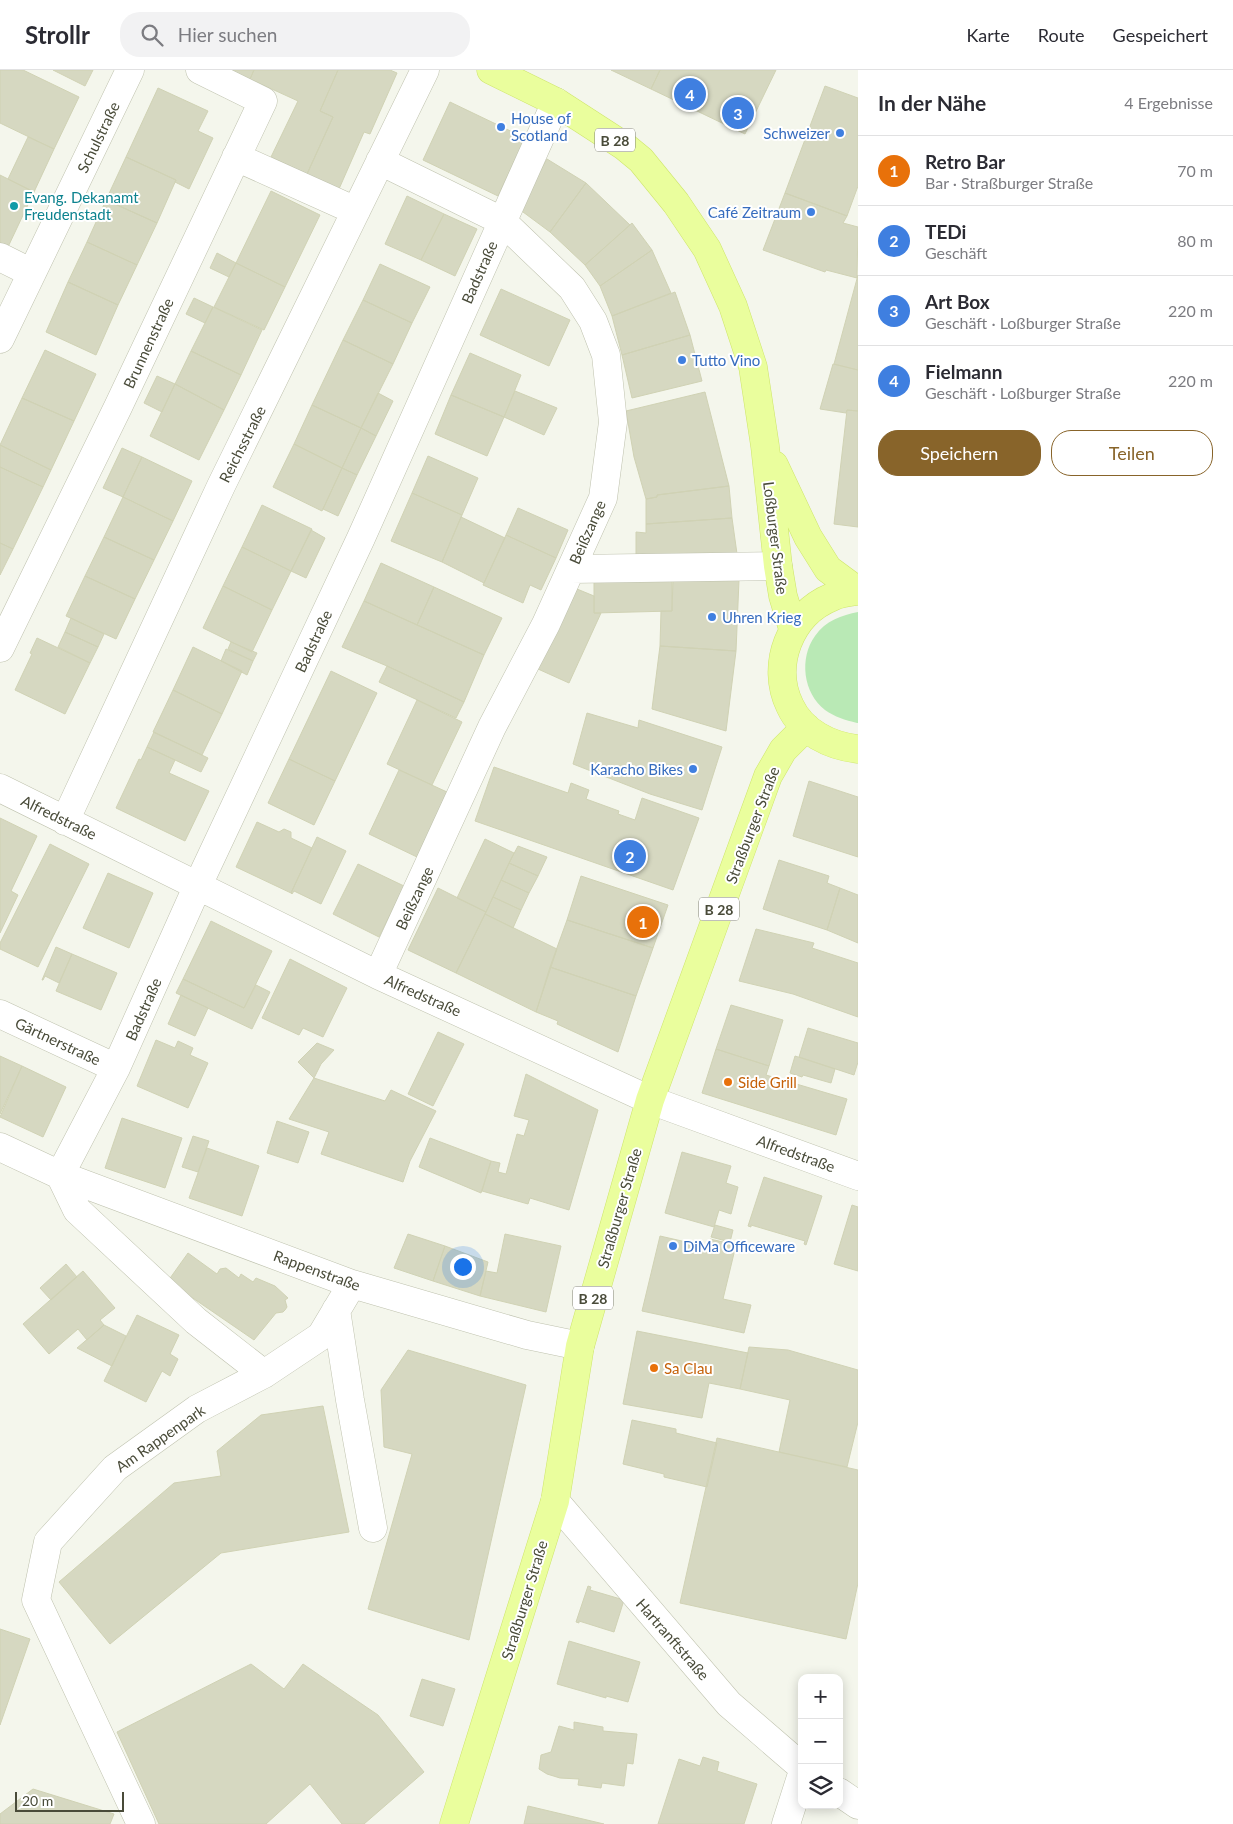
<!DOCTYPE html>
<html lang="de">
<meta charset="utf-8">
<style>
body{margin:0;font-family:Lato,sans-serif;background:#f2f2f3;color:#2b2b33}
.controls{position:absolute;right:15px;bottom:15px;display:grid;overflow:hidden;border-radius:10px;box-shadow:0 2px 12px #0003}
.controls button{width:45px;height:45px;display:grid;place-items:center;padding:0;border:0;border-bottom:1px solid #e1e1e2;background:#fff;color:#2b2b33;font:25px sans-serif}
.scale{position:absolute;left:15px;bottom:12px;width:109px;box-sizing:border-box;padding-left:5px;border:2px solid #494b39;border-top:0;font-size:14px;line-height:18px;white-space:nowrap;color:#494b39;-webkit-text-stroke:4px #fff;paint-order:stroke}
.you{position:absolute;left:462px;top:1196px;width:18px;height:18px;margin:-12px;border:4px solid #fff;border-radius:50%;background:#1a73e8;box-shadow:0 0 0 8px #1a73e833}
.badge{display:grid;place-items:center;width:32px;height:32px;border-radius:50%;background:#88642a;color:#fff;font-size:16px;font-weight:700}
.pin{position:absolute;translate:-50% -50%;border:2px solid #fff;box-shadow:0 1px 5px #0006}
.list{margin:0;padding:0;list-style:none}
h2{display:flex;justify-content:space-between;align-items:center;height:65px;margin:0;padding:0 20px;font-size:21px}
h2 small{font-size:16px;font-weight:400;color:#7c7c81}
.list li{display:grid;grid-template-columns:32px 1fr auto;gap:15px;align-items:center;box-sizing:border-box;height:70px;padding:0 20px;border-top:1px solid #e1e1e2}
.list b{display:block;font-size:19px;white-space:nowrap}
.list p{margin:0;font-size:16px;white-space:nowrap;color:#7c7c81}
.list em{font-size:16px;font-style:normal;color:#7c7c81}
.actions{display:flex;gap:10px;padding:15px 20px}
.actions a{flex:1;padding:11px 0;border:1px solid #88642a;border-radius:20px;text-align:center;font-size:18px;color:#88642a}
.actions .main{background:#88642a;color:#fff}
.icon{flex:none;width:28px;height:28px;fill:none;stroke:currentColor;stroke-width:2;stroke-linecap:round;stroke-linejoin:round}
.map{position:relative;flex:none;width:858px;height:1754px;overflow:hidden}
header{display:flex;align-items:center;gap:30px;box-sizing:border-box;height:70px;padding:0 25px;background:#fff;border-bottom:1px solid #e1e1e2}
header strong{font-size:24px}
nav{display:flex;gap:28px;margin-inline-start:auto;font-size:18px}
.search{width:350px;height:45px;background:#f2f2f3;display:flex;align-items:center;gap:12px;box-sizing:border-box;padding:0 18px;border-radius:20px;color:#7c7c81;font-size:19px}
main{display:flex}
aside{flex:1;background:#fff}
.map>svg:first-child{display:block}
</style>
<header>
<strong>Strollr</strong>
<div class="search"><svg class="icon" aria-label="search" viewBox="0 0 24 24"><circle cx="10" cy="10" r="6"/><path d="M15 15l6 6"/></svg>Hier suchen</div>
<nav><a>Karte</a><a>Route</a><a>Gespeichert</a></nav>
</header>
<main>
<div class="map">
<svg width="858" height="1754" viewBox="0 0 858 1754">
<rect width="100%" height="100%" fill="#f4f6ec"/>
<path fill="#b9e9b5" d="M 858,542 L 858,653 L 857,653 C 845,650 835,647 825,640 C 803,623 799,588 815,566 C 825,551 842,545 858,542 Z"/>
<path fill="#d6d8c1" stroke="#d0d2b4" d="M 0,0 L 23,0 L 79,27 L 54,79 L 0,53 Z
M 53,0 L 93,0 L 85,16 Z
M 231,0 L 254,0 L 250,9 Z
M 254,0 L 338,0 L 320,41 L 333,47 L 307,104 L 271,87 L 298,31 L 250,9 Z
M 338,0 L 390,0 L 397,3 L 370,64 L 364,62 L 339,119 L 307,104 L 333,47 L 320,41 Z
M 611,0 L 660,0 L 651,19 Z
M 660,0 L 776,0 L 745,64 L 651,19 Z
M 825,16 L 858,28 L 858,116 L 847,146 L 785,123 Z
M 158,18 L 208,41 L 198,61 L 213,68 L 189,119 L 175,112 L 176,110 L 126,87 Z
M 450,32 L 525,68 L 498,126 L 423,90 Z
M 28,67 L 54,79 L 34,122 L 8,109 Z
M 126,87 L 176,110 L 157,153 L 106,130 Z
M 547,89 L 586,113 L 550,162 L 519,139 Z
M 0,105 L 34,122 L 7,179 L 0,175 Z
M 586,113 L 630,155 L 585,195 L 550,162 Z
M 271,121 L 320,145 L 285,217 L 236,193 Z
M 785,123 L 847,146 L 843,153 L 858,157 L 857,208 L 826,200 L 825,202 L 763,180 Z
M 407,126 L 444,144 L 421,190 L 385,174 Z
M 106,130 L 157,153 L 137,195 L 87,172 Z
M 444,144 L 477,159 L 455,206 L 421,190 Z
M 632,153 L 652,180 L 600,216 L 585,195 Z
M 87,172 L 137,195 L 118,235 L 68,212 Z
M 652,180 L 671,223 L 612,246 L 600,216 Z
M 217,183 L 236,193 L 229,207 L 210,198 Z
M 236,193 L 285,217 L 264,260 L 214,237 Z
M 380,194 L 430,217 L 412,253 L 363,230 Z
M 858,205 L 858,300 L 834,294 Z
M 68,212 L 118,235 L 96,285 L 46,262 Z
M 501,219 L 570,250 L 549,296 L 480,265 Z
M 675,222 L 690,265 L 622,285 L 612,246 Z
M 194,228 L 213,237 L 205,253 L 186,244 Z
M 363,230 L 412,253 L 393,294 L 343,270 Z
M 213,237 L 262,260 L 241,305 L 191,281 Z
M 690,265 L 702,311 L 632,328 L 622,285 Z
M 343,270 L 393,294 L 361,358 L 312,335 Z
M 45,280 L 96,304 L 74,351 L 22,328 Z
M 191,281 L 241,305 L 224,340 L 175,314 Z
M 470,283 L 521,305 L 504,347 L 451,325 Z
M 833,294 L 858,300 L 858,341 L 847,340 L 846,343 L 820,339 Z
M 157,306 L 175,314 L 162,342 L 144,333 Z
M 175,314 L 224,340 L 199,390 L 150,366 Z
M 515,321 L 557,338 L 544,365 L 504,347 Z
M 705,322 L 729,416 L 657,425 L 657,427 L 646,429 L 634,387 L 626,341 Z
M 378,323 L 393,331 L 376,366 L 361,358 Z
M 451,325 L 504,347 L 487,386 L 435,364 Z
M 22,328 L 74,351 L 51,400 L 0,375 Z
M 312,335 L 361,358 L 342,398 L 294,374 Z
M 847,340 L 858,341 L 858,457 L 834,454 Z
M 361,358 L 376,366 L 357,405 L 342,398 Z
M 294,374 L 342,398 L 322,441 L 273,417 Z
M 0,375 L 51,400 L 43,417 L 0,397 Z
M 122,378 L 142,387 L 123,427 L 103,418 Z
M 428,386 L 478,408 L 462,445 L 412,423 Z
M 142,387 L 192,411 L 173,451 L 123,427 Z
M 0,397 L 43,417 L 13,479 L 0,473 Z
M 342,398 L 357,405 L 338,446 L 323,439 Z
M 729,416 L 732,448 L 646,454 L 646,429 L 657,427 L 657,425 Z
M 412,423 L 462,445 L 442,492 L 391,471 Z
M 123,427 L 173,451 L 154,490 L 104,467 Z
M 262,435 L 312,459 L 291,501 L 242,477 Z
M 518,438 L 568,460 L 556,488 L 506,465 Z
M 461,447 L 505,468 L 484,513 L 442,492 Z
M 732,448 L 738,491 L 636,495 L 636,462 L 646,463 L 646,454 Z
M 311,460 L 325,468 L 306,508 L 291,501 Z
M 506,465 L 556,488 L 541,520 L 530,515 L 523,533 L 483,515 Z
M 104,467 L 154,490 L 135,529 L 85,506 Z
M 0,473 L 13,479 L 0,505 Z
M 242,477 L 291,501 L 272,540 L 223,516 Z
M 381,493 L 434,517 L 417,555 L 364,531 Z
M 85,506 L 135,529 L 116,569 L 66,546 Z
M 672,509 L 672,541 L 594,543 L 594,512 Z
M 673,509 L 739,510 L 736,581 L 660,576 L 661,541 L 672,541 Z
M 223,516 L 272,540 L 252,582 L 203,558 Z
M 434,517 L 502,548 L 484,585 L 417,555 Z
M 577,519 L 594,526 L 594,543 L 601,543 L 569,613 L 538,599 Z
M 364,531 L 484,585 L 464,632 L 387,596 L 342,577 Z
M 71,548 L 104,564 L 98,577 L 65,562 Z
M 65,562 L 98,577 L 90,593 L 58,577 Z
M 37,568 L 90,593 L 65,644 L 15,620 L 32,584 L 30,583 Z
M 231,572 L 257,583 L 253,591 L 228,579 Z
M 660,576 L 736,581 L 726,661 L 652,639 Z
M 193,577 L 242,601 L 222,644 L 173,620 Z
M 226,579 L 253,591 L 247,605 L 221,591 Z
M 387,596 L 464,632 L 456,648 L 379,612 Z
M 331,601 L 377,623 L 335,711 L 289,689 Z
M 173,620 L 222,644 L 202,685 L 153,662 Z
M 417,630 L 462,652 L 432,715 L 387,694 Z
M 587,643 L 638,658 L 639,650 L 722,677 L 702,740 L 650,724 L 573,694 Z
M 154,662 L 208,688 L 201,702 L 147,677 Z
M 147,677 L 175,690 L 169,703 L 209,721 L 185,771 L 116,738 L 139,689 L 141,690 Z
M 289,689 L 335,711 L 314,755 L 268,733 Z
M 494,697 L 568,723 L 571,713 L 589,720 L 586,729 L 619,741 L 618,744 L 635,750 L 642,728 L 699,748 L 673,820 L 475,751 Z
M 399,700 L 447,722 L 417,787 L 369,764 Z
M 809,711 L 858,727 L 858,787 L 793,766 Z
M 0,748 L 37,766 L 11,821 L 18,825 L 0,863 Z
M 257,752 L 279,762 L 284,759 L 291,762 L 291,768 L 312,778 L 291,823 L 236,797 Z
M 317,767 L 346,781 L 321,834 L 294,821 L 292,824 L 291,823 Z
M 485,769 L 514,783 L 486,842 L 457,828 Z
M 50,774 L 89,794 L 38,897 L 0,879 L 0,873 Z
M 518,776 L 547,787 L 538,806 L 509,793 Z
M 779,790 L 829,806 L 827,813 L 840,818 L 827,860 L 763,839 Z
M 509,793 L 538,806 L 529,823 L 501,810 Z
M 358,794 L 404,816 L 379,867 L 333,844 Z
M 108,803 L 153,823 L 129,878 L 83,858 Z
M 581,806 L 668,835 L 653,878 L 567,850 Z
M 501,810 L 529,823 L 521,840 L 493,827 Z
M 438,818 L 486,842 L 456,903 L 408,880 Z
M 840,818 L 858,825 L 858,873 L 827,860 Z
M 493,827 L 521,840 L 513,858 L 485,844 Z
M 485,844 L 557,879 L 536,942 L 456,903 Z
M 567,850 L 653,878 L 636,926 L 550,897 Z
M 211,851 L 272,881 L 244,938 L 183,909 Z
M 756,859 L 814,873 L 812,878 L 858,893 L 858,947 L 793,924 L 739,911 Z
M 56,877 L 72,884 L 59,913 L 45,906 L 43,910 L 42,910 Z
M 72,884 L 117,903 L 101,940 L 56,921 Z
M 290,889 L 347,918 L 323,967 L 303,958 L 299,965 L 262,948 Z
M 550,897 L 636,926 L 618,982 L 557,954 L 558,951 L 536,942 Z
M 183,909 L 244,938 L 256,915 L 270,922 L 252,959 L 176,923 Z
M 181,925 L 208,938 L 195,966 L 168,954 Z
M 731,935 L 783,950 L 769,996 L 716,979 Z
M 808,958 L 858,973 L 858,992 L 854,1005 L 799,987 Z
M 438,962 L 464,974 L 433,1036 L 408,1024 Z
M 156,970 L 175,978 L 178,971 L 193,978 L 190,985 L 208,993 L 188,1038 L 137,1016 Z
M 317,973 L 334,980 L 321,994 L 314,1008 L 298,992 Z
M 716,979 L 769,996 L 766,1005 L 847,1029 L 836,1065 L 702,1023 Z
M 0,986 L 22,996 L 0,1044 Z
M 795,986 L 835,999 L 831,1013 L 803,1005 L 802,1007 L 790,1003 Z
M 22,996 L 66,1017 L 43,1067 L 0,1047 Z
M 526,1004 L 598,1040 L 569,1140 L 530,1128 L 528,1134 L 482,1121 L 491,1091 L 500,1093 L 498,1102 L 506,1104 L 517,1064 L 524,1066 L 529,1050 L 514,1046 Z
M 314,1008 L 385,1031 L 391,1020 L 436,1041 L 410,1091 L 403,1112 L 321,1084 L 329,1062 L 289,1049 Z
M 122,1048 L 182,1068 L 165,1118 L 105,1098 Z
M 277,1051 L 309,1062 L 298,1093 L 267,1083 Z
M 193,1066 L 209,1071 L 198,1102 L 182,1097 Z
M 430,1068 L 491,1091 L 481,1123 L 419,1097 Z
M 207,1078 L 259,1096 L 242,1146 L 189,1128 Z
M 682,1082 L 731,1096 L 726,1113 L 738,1117 L 731,1144 L 719,1140 L 714,1157 L 665,1143 Z
M 764,1107 L 822,1126 L 806,1175 L 804,1174 L 805,1171 L 751,1155 L 751,1157 L 748,1156 Z
M 852,1135 L 858,1137 L 858,1201 L 834,1194 Z
M 715,1155 L 733,1160 L 730,1172 L 711,1167 Z
M 408,1164 L 445,1176 L 433,1211 L 394,1198 Z
M 505,1164 L 561,1176 L 546,1242 L 480,1226 L 486,1201 L 497,1203 Z
M 660,1166 L 708,1177 L 710,1169 L 736,1175 L 723,1229 L 751,1235 L 744,1263 L 642,1241 Z
M 445,1176 L 488,1192 L 480,1226 L 433,1211 Z
M 188,1183 L 217,1204 L 220,1199 L 226,1198 L 239,1208 L 241,1204 L 253,1212 L 256,1208 L 275,1216 L 288,1228 L 285,1230 L 287,1237 L 285,1240 L 283,1242 L 276,1243 L 254,1270 L 168,1211 Z
M 66,1194 L 77,1207 L 51,1230 L 40,1218 Z
M 83,1201 L 115,1238 L 100,1250 L 104,1255 L 87,1270 L 78,1259 L 49,1284 L 23,1254 Z
M 137,1245 L 179,1265 L 170,1284 L 178,1289 L 170,1306 L 162,1301 L 146,1332 L 104,1311 Z
M 104,1255 L 126,1266 L 112,1296 L 77,1278 Z
M 637,1261 L 748,1283 L 740,1319 L 709,1313 L 702,1348 L 623,1334 Z
M 749,1277 L 788,1280 L 858,1300 L 858,1352 L 847,1397 L 779,1382 L 790,1330 L 740,1319 Z
M 408,1280 L 526,1315 L 469,1570 L 368,1539 L 412,1384 L 384,1377 L 381,1320 Z
M 323,1336 L 349,1462 L 221,1483 L 110,1574 L 59,1512 L 174,1413 L 221,1406 L 217,1381 L 261,1345 Z
M 632,1350 L 676,1359 L 676,1363 L 717,1373 L 707,1417 L 664,1407 L 664,1404 L 623,1394 Z
M 717,1368 L 858,1400 L 858,1513 L 846,1569 L 680,1533 Z
M 588,1516 L 591,1517 L 590,1520 L 624,1530 L 614,1562 L 579,1551 L 579,1553 L 576,1552 Z
M 0,1559 L 30,1569 L 0,1655 Z
M 569,1571 L 640,1592 L 628,1632 L 606,1626 L 606,1628 L 557,1614 Z
M 251,1594 L 284,1619 L 303,1594 L 378,1645 L 424,1702 L 364,1754 L 342,1754 L 310,1714 L 266,1754 L 159,1754 L 117,1662 Z
M 422,1609 L 455,1619 L 443,1656 L 410,1646 Z
M 574,1652 L 603,1657 L 603,1661 L 637,1664 L 633,1694 L 627,1693 L 624,1716 L 602,1713 L 601,1718 L 578,1715 L 579,1709 L 560,1708 L 547,1704 L 539,1699 L 541,1685 L 551,1682 L 559,1656 L 574,1660 Z
M 703,1687 L 719,1692 L 717,1701 L 757,1714 L 744,1754 L 658,1754 L 679,1689 L 700,1696 Z
M 33,1719 L 114,1744 L 110,1754 L 0,1754 L 0,1744 Z
M 528,1736 L 604,1754 L 524,1754 Z"/>
<g fill="none" stroke-linecap="round" stroke-linejoin="round">
<defs>
<path id="minor" d="M 236,87 L 356,141
M 0,187 L 32,203
M 0,269 L 130,0
M 571,499 L 778,496
M 0,578 L 118,337 L 263,31 L 200,0
M 0,718 L 378,905 L 650,1030 L 858,1106
M 65,751 L 221,416 L 425,0
M 378,905 L 492,657 L 546,554 L 603,428 L 613,352 L 606,285 L 593,251 L 572,218 L 502,151 L 380,91
M 0,944 L 116,998
M 0,1077 L 60,1105 L 352,1214 L 527,1265 L 580,1276
M 60,1105 L 116,998 L 198,815 L 361,468 L 556,32
M 60,1105 L 77,1140 L 196,1251 L 264,1304
M 336,1240 L 350,1330 L 373,1458
M 555,1431 L 729,1634 L 802,1697
M 839,1722 L 858,1735
M 141,1754 L 36,1530 L 48,1472 L 115,1398 L 197,1339 L 264,1304 L 321,1266 L 352,1214
M 786,1754 L 802,1704"/>
<path id="major" d="M 491,0 L 556,32 L 624,76 L 641,90 L 676,133 L 707,179 L 733,236 L 753,297 L 765,376 L 778,496 L 783,526 L 793,559
M 774,395 L 808,467 L 828,499 L 858,521
M 858,521 C 850,522 840,523 832,527 C 790,544 770,595 790,636 C 802,662 830,676 858,679
M 454,1754 L 555,1431 L 580,1276 L 650,1030 L 768,706 L 783,680 L 806,657"/>
</defs>
<use href="#minor" stroke="#bfc2ae" stroke-width="29"/>
<use href="#major" stroke="#cee56b" stroke-width="29"/>
<use href="#minor" stroke="#fff" stroke-width="28"/>
<use href="#major" stroke="#eafe9d" stroke-width="28"/>
</g>
<g fill="#3f7fe0" stroke="#fff" stroke-width="2">
<circle cx="501" cy="57" r="5"/>
<circle cx="840" cy="63" r="5"/>
<circle cx="811" cy="142" r="5"/>
<circle cx="682" cy="290" r="5"/>
<circle cx="712" cy="547" r="5"/>
<circle cx="693" cy="699" r="5"/>
<circle cx="673" cy="1176" r="5"/>
</g>
<circle fill="#0f9aa8" stroke="#fff" stroke-width="2" cx="14" cy="136" r="5"/>
<g fill="#e8710a" stroke="#fff" stroke-width="2">
<circle cx="728" cy="1012" r="5"/>
<circle cx="654" cy="1298" r="5"/>
</g>
<g text-anchor="middle" dominant-baseline="central" stroke-width="4" stroke-linejoin="round" paint-order="stroke">
<g fill="#fff" stroke="#808174" stroke-width="1">
<rect x="595" y="58.5" width="40" height="23" rx="4"/>
<rect x="699" y="827.5" width="40" height="23" rx="4"/>
<rect x="573" y="1216.5" width="40" height="23" rx="4"/>
</g>
<g font-size="14" font-weight="bold" fill="#494b39">
<text x="615" y="70">B 28</text>
<text x="719" y="839">B 28</text>
<text x="593" y="1228">B 28</text>
</g>
<g font-size="15" fill="#366cbe" stroke="#fff" text-anchor="start">
<text x="511" y="48">House of<tspan x="511" dy="17">Scotland</tspan></text>
<text x="830" y="63" text-anchor="end">Schweizer</text>
<text x="801" y="142" text-anchor="end">Café Zeitraum</text>
<text x="692" y="290">Tutto Vino</text>
<text x="722" y="547">Uhren Krieg</text>
<text x="683" y="699" text-anchor="end">Karacho Bikes</text>
<text x="683" y="1176">DiMa Officeware</text>
</g>
<g font-size="15" fill="#494b39" stroke="#fff">
<text transform="translate(98 67) rotate(-64)">Schulstraße</text>
<text transform="translate(479 202) rotate(-66)">Badstraße</text>
<text transform="translate(148 273) rotate(-65)">Brunnenstraße</text>
<text transform="translate(242 374) rotate(-63)">Reichsstraße</text>
<text transform="translate(587 462) rotate(-66)">Beißzange</text>
<text transform="translate(776 468) rotate(83)">Loßburger Straße</text>
<text transform="translate(313 571) rotate(-65)">Badstraße</text>
<text transform="translate(59 747) rotate(26)">Alfredstraße</text>
<text transform="translate(752 755) rotate(-69)">Straßburger Straße</text>
<text transform="translate(414 828) rotate(-65)">Beißzange</text>
<text transform="translate(423 925) rotate(24)">Alfredstraße</text>
<text transform="translate(143 939) rotate(-66)">Badstraße</text>
<text transform="translate(58 971) rotate(25)">Gärtnerstraße</text>
<text transform="translate(796 1083) rotate(20)">Alfredstraße</text>
<text transform="translate(619 1138) rotate(-74)">Straßburger Straße</text>
<text transform="translate(317 1200) rotate(20)">Rappenstraße</text>
<text transform="translate(160 1368) rotate(-35)">Am Rappenpark</text>
<text transform="translate(524 1530) rotate(-73)">Straßburger Straße</text>
<text transform="translate(673 1569) rotate(49)">Hartranftstraße</text>
</g>
<g font-size="15" fill="#0d838f" stroke="#fff" text-anchor="start">
<text x="24" y="127">Evang. Dekanamt<tspan x="24" dy="17">Freudenstadt</tspan></text>
</g>
<g font-size="15" fill="#c56008" stroke="#fff" text-anchor="start">
<text x="738" y="1012">Side Grill</text>
<text x="664" y="1298">Sa Clau</text>
</g>
</g>
</svg>
<div class="controls">
<button>+</button>
<button>−</button>
<button><svg class="icon" aria-label="layers" viewBox="0 0 24 24"><path d="M12 4l9 5-9 5-9-5zM3 14l9 5 9-5"/></svg></button>
</div>
<div class="scale">20 m</div>
<div class="you"></div>
<div class="pin badge" style="left:643px;top:852px;background:#e8710a">1</div>
<div class="pin badge" style="left:630px;top:786px;background:#3f7fe0">2</div>
<div class="pin badge" style="left:738px;top:43px;background:#3f7fe0">3</div>
<div class="pin badge" style="left:690px;top:24px;background:#3f7fe0">4</div>
</div>
<aside>
<h2>In der Nähe<small>4 Ergebnisse</small></h2>
<ul class="list">
<li><span class="badge" style="background:#e8710a">1</span><div><b>Retro Bar</b><p>Bar · Straßburger Straße</p></div><em>70 m</em></li>
<li><span class="badge" style="background:#3f7fe0">2</span><div><b>TEDi</b><p>Geschäft</p></div><em>80 m</em></li>
<li><span class="badge" style="background:#3f7fe0">3</span><div><b>Art Box</b><p>Geschäft · Loßburger Straße</p></div><em>220 m</em></li>
<li><span class="badge" style="background:#3f7fe0">4</span><div><b>Fielmann</b><p>Geschäft · Loßburger Straße</p></div><em>220 m</em></li>
</ul>
<div class="actions"><a class="main">Speichern</a><a>Teilen</a></div>
</aside>
</main>
